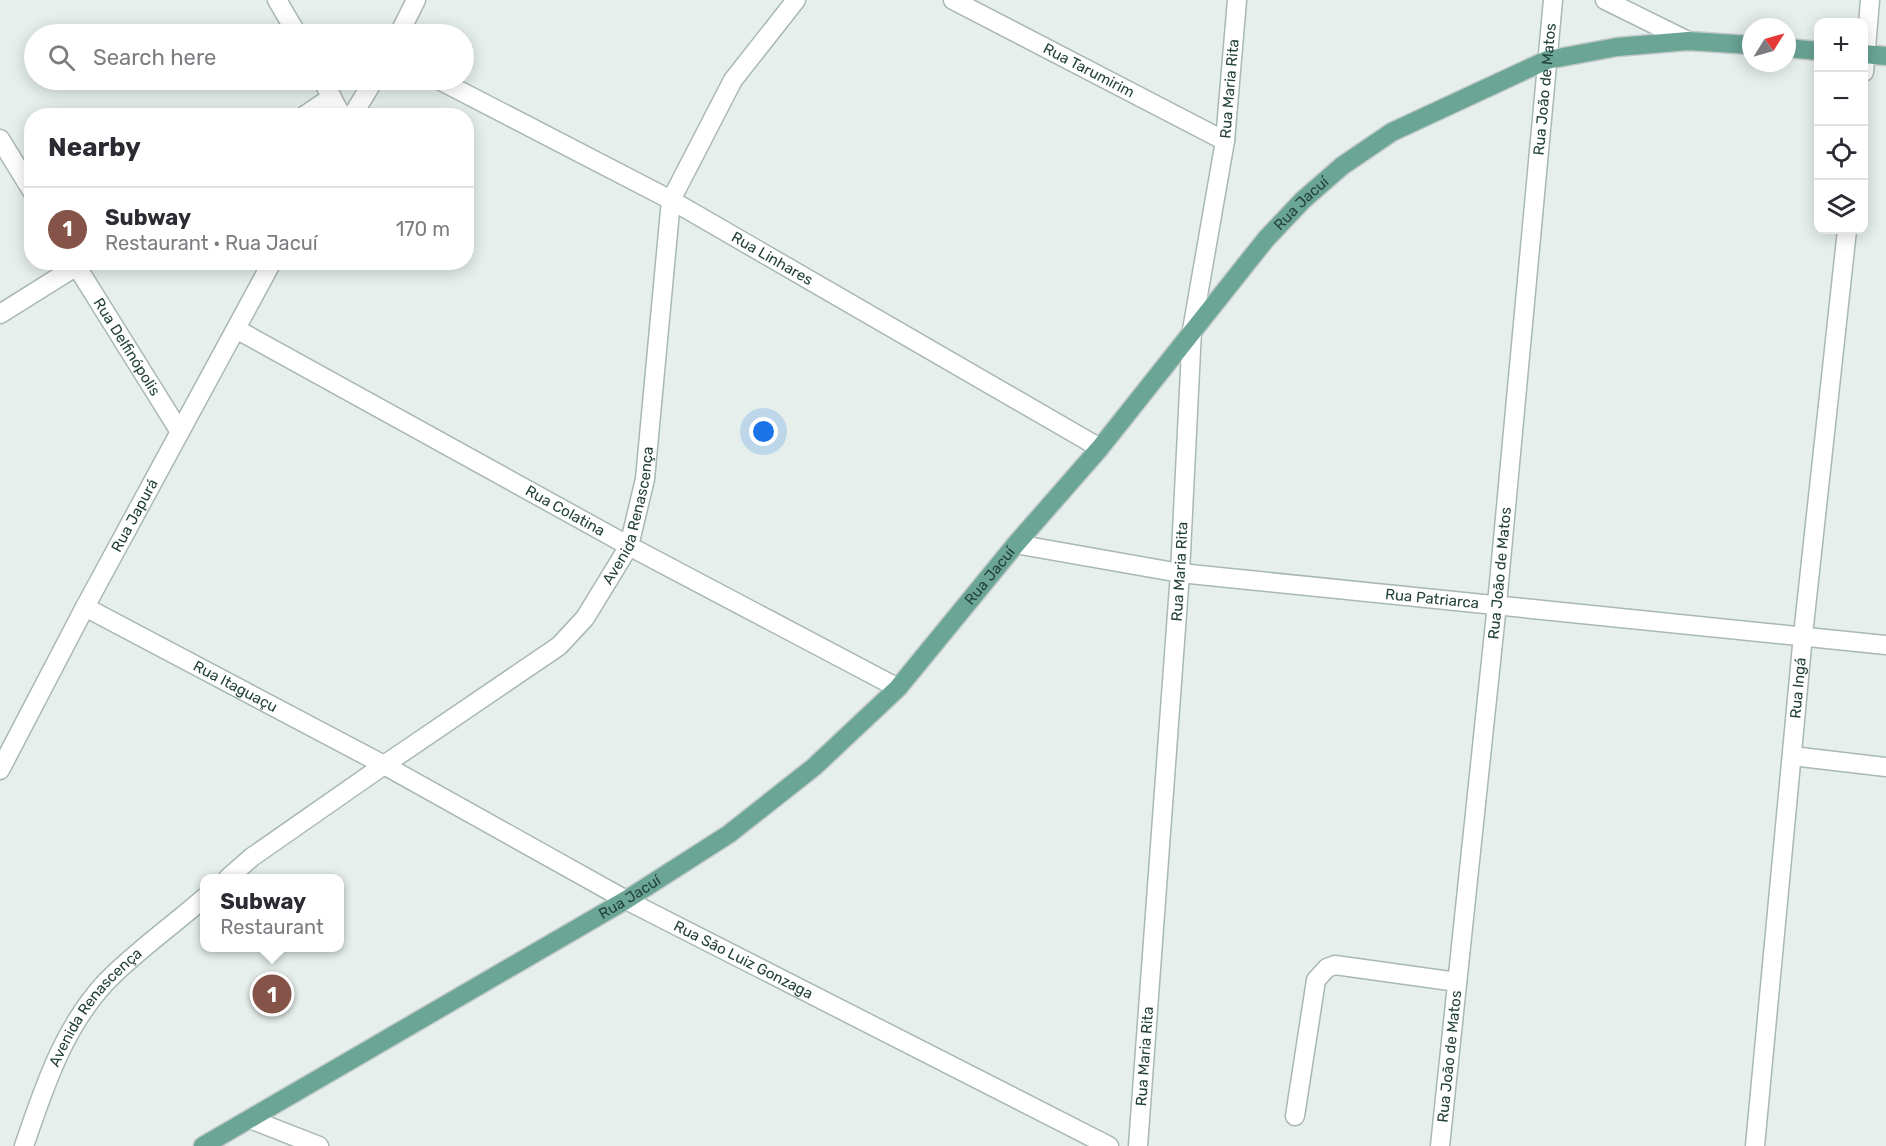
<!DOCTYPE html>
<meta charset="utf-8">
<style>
body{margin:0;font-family:Rubik,sans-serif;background:#f7f7f7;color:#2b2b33}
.controls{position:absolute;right:18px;top:18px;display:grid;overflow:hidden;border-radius:12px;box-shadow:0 3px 15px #0003}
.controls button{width:54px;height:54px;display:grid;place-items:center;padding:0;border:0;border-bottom:2px solid #e1e1e2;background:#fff;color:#2b2b33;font:30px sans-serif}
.compass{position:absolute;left:1742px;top:18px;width:54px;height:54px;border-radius:50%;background:#fff;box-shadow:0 3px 15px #0003;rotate:53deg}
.you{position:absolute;left:764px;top:432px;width:21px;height:21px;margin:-15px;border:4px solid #fff;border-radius:50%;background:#1a73e8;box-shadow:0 0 0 9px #1a73e833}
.badge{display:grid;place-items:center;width:39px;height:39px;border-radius:50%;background:#855347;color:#fff;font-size:20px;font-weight:700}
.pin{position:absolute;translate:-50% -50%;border:3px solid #fff;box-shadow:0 2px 6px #0006}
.popup{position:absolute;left:200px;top:874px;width:144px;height:78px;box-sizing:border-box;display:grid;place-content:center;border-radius:12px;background:#fff;filter:drop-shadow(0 2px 4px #0005);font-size:20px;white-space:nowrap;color:#7c7c81}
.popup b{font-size:22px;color:#2b2b33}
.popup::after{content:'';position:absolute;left:50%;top:100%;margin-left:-12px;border:12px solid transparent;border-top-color:#fff}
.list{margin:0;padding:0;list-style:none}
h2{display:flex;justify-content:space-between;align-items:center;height:78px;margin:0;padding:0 24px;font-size:26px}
h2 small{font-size:20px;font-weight:400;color:#7c7c81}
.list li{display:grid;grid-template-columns:39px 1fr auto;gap:18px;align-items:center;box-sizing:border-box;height:84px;padding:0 24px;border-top:2px solid #e1e1e2}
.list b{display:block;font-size:22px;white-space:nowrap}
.list p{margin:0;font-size:20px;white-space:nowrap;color:#7c7c81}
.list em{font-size:20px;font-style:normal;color:#7c7c81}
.icon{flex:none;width:33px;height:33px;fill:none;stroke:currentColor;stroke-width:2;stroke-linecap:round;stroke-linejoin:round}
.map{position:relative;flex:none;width:1886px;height:1146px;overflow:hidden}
.search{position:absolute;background:#fff;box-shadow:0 3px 15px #0003;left:24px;top:24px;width:450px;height:66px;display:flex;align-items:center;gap:15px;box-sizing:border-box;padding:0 21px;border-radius:33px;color:#7c7c81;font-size:22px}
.panel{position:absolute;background:#fff;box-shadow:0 3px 15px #0003;left:24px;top:108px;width:450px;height:162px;border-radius:24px}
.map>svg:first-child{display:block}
</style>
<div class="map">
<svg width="1886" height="1146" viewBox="0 0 1886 1146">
<rect width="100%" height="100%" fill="#e6efeb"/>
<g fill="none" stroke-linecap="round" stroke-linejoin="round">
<defs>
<g id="minor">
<path d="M 277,0 L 297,34"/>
<path id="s1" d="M 953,0 L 1225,141"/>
<path d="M 1605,0 L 1688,41"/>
<path d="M 399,34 L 416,0"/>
<path d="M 1864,72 L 1870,0"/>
<path d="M 322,80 L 342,116"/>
<path id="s2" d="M 439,80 L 671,200 L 1100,448"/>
<path d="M 304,116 L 332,97"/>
<path d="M 352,116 L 374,80"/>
<path d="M 0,139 L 32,191"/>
<path id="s3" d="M 74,262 L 180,432"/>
<path d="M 0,314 L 83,262"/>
<path id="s4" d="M 236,329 L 629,546 L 898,688"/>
<path id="s5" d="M 1016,544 L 1180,573 L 1886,645"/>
<path id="s6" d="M 85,607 L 384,765 L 626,900 L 1109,1146"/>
<path d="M 1792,756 L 1886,767"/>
<path id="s7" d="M 0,770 L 85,607 L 272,262"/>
<path id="s8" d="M 228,878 L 252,857 L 384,765 L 559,646 L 585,618 L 629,546 L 645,479 L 671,200 L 733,80 L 796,0"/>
<path d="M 1295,1116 L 1316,980 L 1327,968 L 1335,965 L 1457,982"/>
<path d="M 250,1119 L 319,1146"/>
<path id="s9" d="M 24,1146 C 44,1088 63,1028 106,982 C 135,952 172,926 204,898"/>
<path id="s10" d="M 1138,1146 L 1180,573 L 1192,330 L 1225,141 L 1237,0"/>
<path id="s11" d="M 1440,1146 L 1497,604 L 1553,0"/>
<path id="s12" d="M 1755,1146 L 1803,635 L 1847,230"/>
</g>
<g id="major">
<path d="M 1787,48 L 1818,51"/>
<path d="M 1864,54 L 1886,56"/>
<path id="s13" d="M 203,1146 L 626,900 L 729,834 L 814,767 L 898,688 L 1016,544 L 1100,448 L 1266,239 L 1303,200 L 1342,166 L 1392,132 L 1547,60 L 1617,47 L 1688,41 L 1751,45"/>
</g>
</defs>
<use href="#minor" stroke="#a8b8b2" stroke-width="21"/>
<use href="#major" stroke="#c2cac8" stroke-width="21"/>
<use href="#minor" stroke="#fff" stroke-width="18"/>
<use href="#major" stroke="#6aa596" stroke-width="18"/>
</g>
<g text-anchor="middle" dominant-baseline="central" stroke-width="4.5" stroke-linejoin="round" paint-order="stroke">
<g font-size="15" fill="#24423a" stroke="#f7fbf9">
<text stroke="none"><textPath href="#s1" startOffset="153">Rua Tarumirim</textPath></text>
<text stroke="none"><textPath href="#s10" startOffset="1062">Rua Maria Rita</textPath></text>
<text stroke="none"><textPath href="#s11" startOffset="1062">Rua João de Matos</textPath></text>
<text stroke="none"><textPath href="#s13" startOffset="1466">Rua Jacuí</textPath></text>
<text stroke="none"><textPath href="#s2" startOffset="378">Rua Linhares</textPath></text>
<text stroke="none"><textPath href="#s3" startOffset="100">Rua Delfinópolis</textPath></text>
<text stroke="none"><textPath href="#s4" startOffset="376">Rua Colatina</textPath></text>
<text stroke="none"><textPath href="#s8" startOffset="556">Avenida Renascença</textPath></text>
<text stroke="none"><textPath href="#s7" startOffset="288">Rua Japurá</textPath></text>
<text stroke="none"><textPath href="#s10" startOffset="576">Rua Maria Rita</textPath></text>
<text stroke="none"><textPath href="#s11" startOffset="576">Rua João de Matos</textPath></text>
<text stroke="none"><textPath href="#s13" startOffset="980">Rua Jacuí</textPath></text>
<text stroke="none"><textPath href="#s5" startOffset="420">Rua Patriarca</textPath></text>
<text stroke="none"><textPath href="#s6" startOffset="170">Rua Itaguaçu</textPath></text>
<text stroke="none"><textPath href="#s12" startOffset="460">Rua Ingá</textPath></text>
<text stroke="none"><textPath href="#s13" startOffset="494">Rua Jacuí</textPath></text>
<text stroke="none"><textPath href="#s6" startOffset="747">Rua São Luiz Gonzaga</textPath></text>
<text stroke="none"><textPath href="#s9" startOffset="158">Avenida Renascença</textPath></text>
<text stroke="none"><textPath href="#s10" startOffset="90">Rua Maria Rita</textPath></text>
<text stroke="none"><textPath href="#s11" startOffset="90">Rua João de Matos</textPath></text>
</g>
</g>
</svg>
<div class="controls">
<button>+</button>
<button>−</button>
<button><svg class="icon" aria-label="locate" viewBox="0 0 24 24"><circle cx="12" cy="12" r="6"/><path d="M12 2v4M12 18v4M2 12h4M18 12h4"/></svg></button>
<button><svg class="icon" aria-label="layers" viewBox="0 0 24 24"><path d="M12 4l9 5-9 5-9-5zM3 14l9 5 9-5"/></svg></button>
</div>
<svg class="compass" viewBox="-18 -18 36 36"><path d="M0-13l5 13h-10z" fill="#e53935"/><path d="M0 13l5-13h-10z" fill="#7c7c81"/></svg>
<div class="you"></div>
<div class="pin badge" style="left:272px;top:994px">1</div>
<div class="popup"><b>Subway</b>Restaurant</div>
<div class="search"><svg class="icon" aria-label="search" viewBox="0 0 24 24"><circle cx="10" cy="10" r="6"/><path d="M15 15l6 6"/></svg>Search here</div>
<section class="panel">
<h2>Nearby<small></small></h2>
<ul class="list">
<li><span class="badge">1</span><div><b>Subway</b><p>Restaurant · Rua Jacuí</p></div><em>170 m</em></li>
</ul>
</section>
</div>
